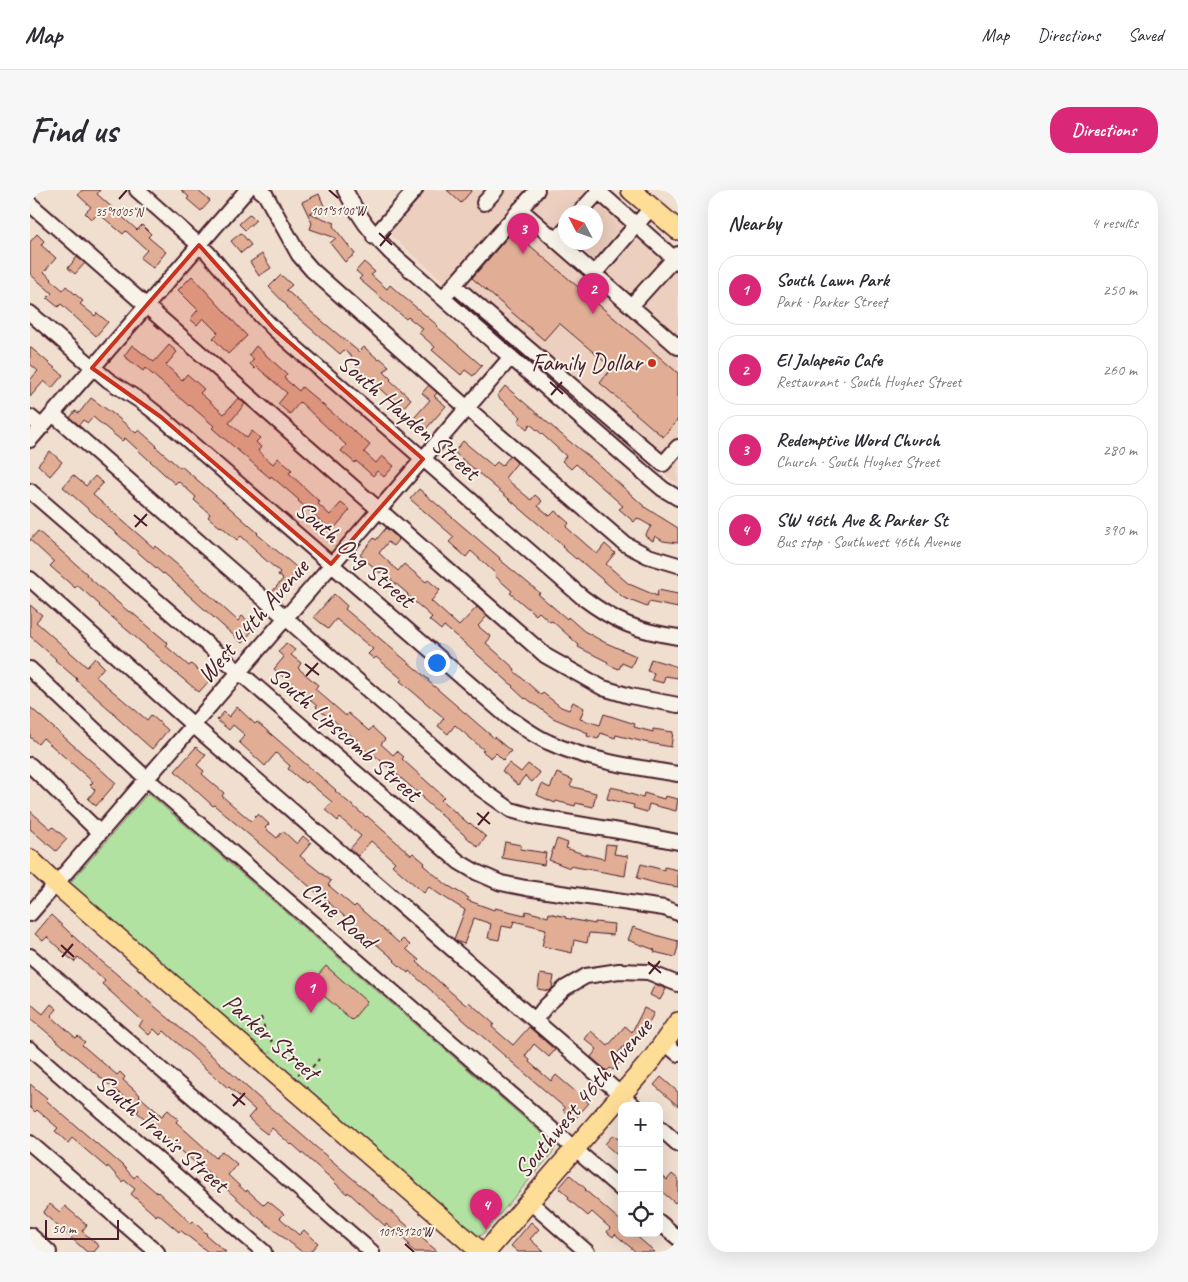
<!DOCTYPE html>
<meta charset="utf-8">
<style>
body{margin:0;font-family:Caveat,sans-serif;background:#f7f7f7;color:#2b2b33}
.controls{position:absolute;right:15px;bottom:15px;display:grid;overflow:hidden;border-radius:10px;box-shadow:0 5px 20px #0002}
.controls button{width:45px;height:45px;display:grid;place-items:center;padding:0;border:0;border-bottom:1px solid #e1e1e2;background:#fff;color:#2b2b33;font:25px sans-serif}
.compass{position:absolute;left:528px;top:15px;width:45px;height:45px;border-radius:50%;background:#fff;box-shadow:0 5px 20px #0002;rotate:311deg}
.scale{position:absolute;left:15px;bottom:12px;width:74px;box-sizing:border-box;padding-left:5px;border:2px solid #4a1f2b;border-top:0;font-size:14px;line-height:18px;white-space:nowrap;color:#4a1f2b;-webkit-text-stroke:4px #f7f3e8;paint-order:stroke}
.you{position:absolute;left:406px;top:472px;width:18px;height:18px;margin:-12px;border:4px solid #fff;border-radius:50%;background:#1a73e8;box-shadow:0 0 0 8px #1a73e833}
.badge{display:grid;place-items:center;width:32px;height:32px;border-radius:50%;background:#db2777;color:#fff;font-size:16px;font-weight:700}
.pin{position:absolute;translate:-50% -41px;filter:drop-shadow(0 1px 2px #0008)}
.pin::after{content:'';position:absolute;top:26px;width:18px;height:15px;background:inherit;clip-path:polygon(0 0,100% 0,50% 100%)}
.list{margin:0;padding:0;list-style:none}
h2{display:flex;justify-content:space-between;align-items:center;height:65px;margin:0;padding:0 20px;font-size:21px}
h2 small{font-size:16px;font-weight:400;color:#7c7c81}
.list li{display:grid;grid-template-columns:32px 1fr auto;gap:15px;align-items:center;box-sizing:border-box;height:70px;margin:0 10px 10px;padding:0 10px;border:1px solid #e1e1e2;border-radius:20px}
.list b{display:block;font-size:19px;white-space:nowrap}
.list p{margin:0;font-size:16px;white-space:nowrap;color:#7c7c81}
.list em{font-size:16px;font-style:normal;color:#7c7c81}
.icon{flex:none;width:28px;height:28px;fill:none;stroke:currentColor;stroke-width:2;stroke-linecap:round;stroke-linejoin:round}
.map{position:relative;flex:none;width:648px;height:1062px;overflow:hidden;border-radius:20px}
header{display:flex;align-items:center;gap:30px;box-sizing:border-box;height:70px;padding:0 25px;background:#fff;border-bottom:1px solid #e1e1e2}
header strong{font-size:24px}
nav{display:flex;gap:28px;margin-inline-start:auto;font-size:18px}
.intro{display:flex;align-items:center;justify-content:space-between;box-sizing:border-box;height:120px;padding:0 30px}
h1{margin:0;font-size:35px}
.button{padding:12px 22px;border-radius:20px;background:#db2777;color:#fff;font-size:18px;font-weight:700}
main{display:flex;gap:30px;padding:0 30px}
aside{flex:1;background:#fff;border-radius:20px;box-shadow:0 5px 20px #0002}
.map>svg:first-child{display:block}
</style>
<header>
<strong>Map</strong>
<nav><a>Map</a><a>Directions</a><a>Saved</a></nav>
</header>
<div class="intro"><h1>Find us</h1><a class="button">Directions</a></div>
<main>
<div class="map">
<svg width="648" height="1062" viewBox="0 0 648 1062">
<rect width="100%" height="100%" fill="#f0decf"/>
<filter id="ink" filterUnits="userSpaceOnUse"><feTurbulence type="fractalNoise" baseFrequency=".02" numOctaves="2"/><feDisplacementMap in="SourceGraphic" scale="10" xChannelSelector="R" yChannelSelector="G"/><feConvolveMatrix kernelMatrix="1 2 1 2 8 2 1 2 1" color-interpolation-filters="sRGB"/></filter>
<g filter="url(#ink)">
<path fill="#eccfbe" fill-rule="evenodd" d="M 393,0 L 570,0 L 648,68 L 648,293 L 639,288 L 357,42 ZM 536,22 L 566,22 L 566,52 L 536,52 Z"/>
<path fill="#b1e2a1" stroke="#7e8066" d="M 118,603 L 523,953 L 525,958 L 523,962 L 452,1045 L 448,1046 L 444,1045 L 40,693 Z"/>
<path fill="#e1ad95" stroke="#4a1f2b" d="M 52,0 L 70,0 L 67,4 L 107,40 L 112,35 L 121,44 L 118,47 L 136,62 L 123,78 L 110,68 L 117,60 L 96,41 L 93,44 L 68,23 L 62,30 L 55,23 L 61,17 L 48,5 Z
M 151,0 L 167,0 L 180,11 L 171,21 L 157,9 L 159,7 Z
M 417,0 L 442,0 L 431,13 Z
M 289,4 L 294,16 L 279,23 L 305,33 L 303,36 L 325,64 L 315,72 L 300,53 L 306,48 L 280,39 L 282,33 L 272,12 Z
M 220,24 L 226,30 L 215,40 L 209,34 Z
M 483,41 L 648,183 L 648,229 L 633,247 L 570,193 L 582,178 L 529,133 L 514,150 L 442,88 Z
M 211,43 L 221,55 L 211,63 L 201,51 Z
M 7,44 L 14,51 L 11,55 L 26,68 L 14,82 L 22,89 L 21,90 L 33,100 L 36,96 L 53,111 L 50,114 L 65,126 L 67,123 L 78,132 L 66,146 L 31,114 L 28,117 L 17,108 L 22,103 L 0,84 L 0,52 Z
M 232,64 L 241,78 L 229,86 L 220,72 Z
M 47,67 L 55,73 L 45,84 L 38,78 Z
M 334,72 L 345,82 L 341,85 L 357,99 L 360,95 L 370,104 L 407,135 L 406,136 L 452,176 L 443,186 L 435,180 L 431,185 L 402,160 L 405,157 L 389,143 L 393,139 L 378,127 L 376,129 L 329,89 L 332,86 L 326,81 Z
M 251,85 L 262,95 L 256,100 L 286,126 L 329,162 L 334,157 L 349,170 L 350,168 L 359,176 L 354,182 L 361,189 L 360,190 L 381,209 L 372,219 L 326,177 L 329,173 L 314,160 L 310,164 L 257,118 L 258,117 L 239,97 Z
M 162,86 L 217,146 L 198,164 L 183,148 L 188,143 L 173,128 L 167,135 L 160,129 L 168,120 L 148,100 Z
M 102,155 L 124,172 L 139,155 L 147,162 L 136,175 L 152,190 L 157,184 L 174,199 L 170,203 L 194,224 L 208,208 L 215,214 L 199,233 L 217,248 L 222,241 L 230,248 L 226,252 L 231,257 L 228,261 L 243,274 L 248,268 L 262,280 L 259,283 L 290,312 L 288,314 L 300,325 L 311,313 L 320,320 L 302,341 L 268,311 L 269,310 L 241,286 L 240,288 L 182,238 L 184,236 L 160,215 L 159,216 L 115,178 L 113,181 L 94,166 Z
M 226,156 L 257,184 L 254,188 L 269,201 L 272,197 L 340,255 L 334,262 L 346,273 L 352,266 L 364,276 L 354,287 L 347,281 L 343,286 L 326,271 L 325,273 L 311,261 L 316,255 L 270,212 L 260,224 L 248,214 L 257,203 L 227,177 L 225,179 L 220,174 L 224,169 L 219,165 Z
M 0,157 L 33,185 L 22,198 L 14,191 L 0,207 L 0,190 L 8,181 L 0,174 Z
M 399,195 L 407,203 L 404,206 L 416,216 L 396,239 L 384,228 L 400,210 L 392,203 Z
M 475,196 L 539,251 L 562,269 L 616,318 L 648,338 L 648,353 L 633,351 L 625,346 L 623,351 L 615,346 L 621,336 L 607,328 L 604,332 L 589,319 L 593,316 L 546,274 L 541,279 L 532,271 L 536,266 L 513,245 L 500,234 L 497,239 L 488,231 L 491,227 L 467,206 Z
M 61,208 L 86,226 L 106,243 L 109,240 L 127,256 L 126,257 L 150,278 L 151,276 L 192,311 L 228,343 L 227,344 L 272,382 L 248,409 L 241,403 L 253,389 L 248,385 L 250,382 L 225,361 L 226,360 L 211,346 L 207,350 L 191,336 L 190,337 L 178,327 L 180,324 L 164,310 L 166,307 L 148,291 L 145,294 L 95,248 L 92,251 L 63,227 L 58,233 L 53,230 L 49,235 L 40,228 L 45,221 L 49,223 Z
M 433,251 L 463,276 L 467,272 L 472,276 L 480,266 L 487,273 L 475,288 L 501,310 L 505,305 L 512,311 L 508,316 L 520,326 L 525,321 L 539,333 L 536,337 L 567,364 L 575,354 L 585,363 L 576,374 L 599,394 L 627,406 L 628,400 L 648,404 L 648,418 L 619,412 L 617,417 L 594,408 L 547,368 L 546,369 L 532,357 L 533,355 L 424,262 Z
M 20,261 L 32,272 L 20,286 L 8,275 Z
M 43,285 L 56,296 L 65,286 L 73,293 L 63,305 L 124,358 L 125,356 L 150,377 L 174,400 L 208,431 L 212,426 L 218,431 L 221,428 L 228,434 L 212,453 L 134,383 L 133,384 L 33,297 Z
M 389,299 L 470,368 L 469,369 L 510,403 L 508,404 L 537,429 L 538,427 L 554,441 L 574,452 L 606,466 L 601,477 L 592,473 L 589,479 L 577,474 L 578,472 L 548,457 L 549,455 L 522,431 L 520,432 L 509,422 L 506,425 L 480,403 L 482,401 L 465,386 L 466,384 L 441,361 L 436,367 L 419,352 L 424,347 L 380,309 Z
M 356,338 L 369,349 L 363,356 L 358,352 L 349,363 L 368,381 L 374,374 L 396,392 L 398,390 L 410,400 L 401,411 L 429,436 L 447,417 L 457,426 L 448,436 L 461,447 L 456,453 L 485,479 L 484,481 L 511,505 L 513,503 L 531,517 L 539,520 L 543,512 L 554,518 L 550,529 L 570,535 L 574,524 L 605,534 L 604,537 L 623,542 L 623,539 L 643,542 L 641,557 L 614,552 L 586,545 L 585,548 L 571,543 L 568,549 L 557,546 L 558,543 L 523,528 L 496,508 L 495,509 L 482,497 L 483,496 L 433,452 L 414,436 L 411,440 L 399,430 L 402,427 L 377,405 L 378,404 L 351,381 L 350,383 L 330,365 L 344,348 L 346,350 Z
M 8,341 L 39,368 L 57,384 L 56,385 L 99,422 L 100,421 L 138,453 L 136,456 L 159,476 L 161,474 L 180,490 L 169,502 L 130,470 L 131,469 L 69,416 L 70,415 L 47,395 L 45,398 L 20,376 L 24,372 L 0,350 Z
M 304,404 L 317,416 L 315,419 L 399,490 L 398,491 L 464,548 L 464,547 L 481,561 L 473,570 L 466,563 L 461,568 L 452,561 L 454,560 L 425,535 L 418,544 L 408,536 L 414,528 L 370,491 L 372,489 L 346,467 L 344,469 L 338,464 L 343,459 L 306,429 L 298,439 L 284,427 Z
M 0,415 L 12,425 L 6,432 L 57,477 L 65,468 L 74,477 L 66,487 L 117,530 L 121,525 L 138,540 L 122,559 L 85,526 L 86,525 L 46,490 L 47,489 L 25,470 L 26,469 L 0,446 Z
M 256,453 L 265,460 L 261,465 L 271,473 L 268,478 L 288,495 L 285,499 L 316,526 L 318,523 L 339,541 L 342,537 L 355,549 L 351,554 L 363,565 L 367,561 L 374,567 L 372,569 L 414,607 L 411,610 L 439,634 L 440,633 L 456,647 L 448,657 L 393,609 L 394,608 L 343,564 L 341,565 L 328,554 L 329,552 L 301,528 L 300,529 L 286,517 L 287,516 L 244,479 L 254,467 L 248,462 Z
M 621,469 L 648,477 L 648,488 L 635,486 L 633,493 L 622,490 L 624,483 L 617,481 Z
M 0,517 L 86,593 L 66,616 L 58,609 L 65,600 L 60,595 L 63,592 L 13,548 L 8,554 L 0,547 Z
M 207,517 L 225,534 L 227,532 L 306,600 L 305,601 L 336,627 L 337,626 L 381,665 L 383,663 L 395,673 L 393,675 L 417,695 L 439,708 L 437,710 L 464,720 L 465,718 L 495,725 L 496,721 L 518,727 L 519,723 L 536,727 L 535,728 L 565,734 L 565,732 L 584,734 L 583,745 L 559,743 L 557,753 L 544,750 L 542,763 L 512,756 L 516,739 L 484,731 L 482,738 L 472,736 L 469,750 L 458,748 L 461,734 L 444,728 L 434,754 L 426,751 L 424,749 L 435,720 L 409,704 L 399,697 L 394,703 L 362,675 L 365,672 L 341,651 L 328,666 L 320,659 L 331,646 L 310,628 L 308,631 L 295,620 L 302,612 L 277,591 L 275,593 L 258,579 L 260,576 L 246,563 L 235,576 L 209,552 L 215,545 L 203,535 L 199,540 L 187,530 L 194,522 L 199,527 Z
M 166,557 L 176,565 L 167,575 L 174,581 L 172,584 L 194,603 L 192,606 L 221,631 L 228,624 L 239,634 L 235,638 L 247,648 L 253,641 L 267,654 L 273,646 L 281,653 L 270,666 L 301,691 L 298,695 L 324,717 L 326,715 L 369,753 L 373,749 L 380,755 L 376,759 L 389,770 L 387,772 L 431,811 L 436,815 L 439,812 L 464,834 L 462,837 L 483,855 L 499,837 L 525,860 L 519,867 L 504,854 L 495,866 L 500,870 L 499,872 L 521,891 L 526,885 L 559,913 L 544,930 L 533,920 L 535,918 L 438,834 L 403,803 L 403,802 L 379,781 L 378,783 L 364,771 L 365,770 L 320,732 L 320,731 L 184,615 L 183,616 L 145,581 Z
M 479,573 L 491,582 L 498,574 L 510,583 L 502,592 L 495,586 L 488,595 L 472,581 Z
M 527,583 L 543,590 L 540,596 L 566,603 L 563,617 L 546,613 L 545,616 L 526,611 L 525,613 L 507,605 L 512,594 L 520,598 Z
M 580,597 L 594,600 L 594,602 L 613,608 L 614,603 L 634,609 L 635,606 L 648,609 L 646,621 L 619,614 L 617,622 L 603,618 L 604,615 L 577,609 Z
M 0,621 L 21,639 L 23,637 L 37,649 L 26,661 L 0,639 Z
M 527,649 L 538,653 L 536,658 L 553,664 L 574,669 L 576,654 L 586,655 L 584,664 L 598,666 L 595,686 L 540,676 L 540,678 L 519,670 Z
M 475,652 L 491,655 L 490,659 L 516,663 L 514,675 L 472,668 Z
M 611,674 L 634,680 L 634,677 L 648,680 L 648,697 L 629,694 L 607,688 Z
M 21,725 L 56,758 L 170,855 L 229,908 L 408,1062 L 385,1062 L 378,1056 L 379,1054 L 356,1034 L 355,1036 L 318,1002 L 317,1004 L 304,992 L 304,991 L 262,954 L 261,955 L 242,938 L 237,944 L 229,938 L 218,928 L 225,920 L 199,897 L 198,898 L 177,880 L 134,841 L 130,845 L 124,839 L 119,845 L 109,836 L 113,831 L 72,794 L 75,790 L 48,767 L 44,772 L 17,747 L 13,751 L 5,744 Z
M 603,737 L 629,746 L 648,751 L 648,757 L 645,767 L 624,762 L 625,760 L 598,750 Z
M 296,776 L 337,812 L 322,830 L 280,794 Z
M 510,784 L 524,786 L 522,799 L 519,801 L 508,799 Z
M 625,794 L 636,799 L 630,810 L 620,805 Z
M 0,813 L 13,824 L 21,814 L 27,819 L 21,826 L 46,848 L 48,846 L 55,852 L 52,855 L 87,885 L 90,882 L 95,887 L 93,890 L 110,905 L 109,906 L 132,926 L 138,920 L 148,929 L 146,932 L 186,968 L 192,961 L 207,974 L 198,985 L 216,1002 L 217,1000 L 234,1015 L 238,1011 L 254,1024 L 250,1028 L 269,1045 L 274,1040 L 288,1053 L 280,1062 L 272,1062 L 224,1024 L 171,976 L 170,977 L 107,922 L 109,920 L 0,828 Z
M 614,818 L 624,823 L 617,836 L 595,862 L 593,860 L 596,854 L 587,864 L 593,869 L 583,880 L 580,878 L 577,881 L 561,867 L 567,859 L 555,849 L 561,841 L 578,856 L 595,836 L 602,842 Z
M 631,887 L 648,902 L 648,916 L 624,895 Z
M 0,894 L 17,908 L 16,910 L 33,925 L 92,975 L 104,988 L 106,985 L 127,1003 L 128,1002 L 161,1033 L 163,1031 L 177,1044 L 176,1045 L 196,1062 L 178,1062 L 150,1040 L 149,1042 L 128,1024 L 126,1026 L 101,1004 L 105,999 L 94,990 L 92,992 L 78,976 L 77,978 L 42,948 L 38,953 L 25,941 L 28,938 L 7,920 L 5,922 L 0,917 Z
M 583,945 L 592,952 L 592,960 L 587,965 L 575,954 Z
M 629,983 L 637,990 L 642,984 L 648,989 L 648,1009 L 645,1013 L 629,999 Z
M 540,985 L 556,999 L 555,1000 L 592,1032 L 592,1043 L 603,1043 L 625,1062 L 606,1062 L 585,1044 L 583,1047 L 577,1042 L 580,1038 L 562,1022 L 558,1026 L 538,1009 L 539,1007 L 529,998 Z
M 20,1014 L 30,1022 L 35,1016 L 57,1035 L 52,1041 L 69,1056 L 64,1062 L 57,1062 L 13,1023 Z
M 501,1032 L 509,1039 L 500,1049 L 514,1062 L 488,1062 L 481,1056 Z"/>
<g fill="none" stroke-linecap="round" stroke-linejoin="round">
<defs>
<path id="minor" d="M 107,0 L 178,63 L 231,126 L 244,139 L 552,407 C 585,432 607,441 648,447
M 230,0 L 235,4 L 269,65 L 282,80 L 437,218 L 595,354 L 618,366 L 648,375
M 315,0 C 327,24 341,44 361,63 L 621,289 L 633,299 L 648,308
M 567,0 L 648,72
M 454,13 L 466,0
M 0,14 L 516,466 L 573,498 L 600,506 L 648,515
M 490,19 L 648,157
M 550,22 L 570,0
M 344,47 L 385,0
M 526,50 L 536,39
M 564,84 L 621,18
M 424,95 L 633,274 L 648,257
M 418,102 L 507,0
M 601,116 L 648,64
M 0,123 L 78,190 L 112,212 L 131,227 L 479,528 C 492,536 504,546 518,552 C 559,571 604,577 648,584
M 23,224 L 451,599 L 481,620 L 506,627 L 607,644 L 648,652
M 0,227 L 12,237
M 0,250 L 217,0
M 0,301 L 429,672 L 446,682 L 471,693 L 496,698 L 634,718 L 648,723
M 0,389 L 163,535 L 604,916
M 0,479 L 117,589 L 592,1000
M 0,575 L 70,643
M 0,724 L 481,167
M 0,766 L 342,1062
M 505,830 L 515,817 L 535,798 L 556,786 L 589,781 L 618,782 L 648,794
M 635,853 L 648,864
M 0,859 L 234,1062
M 629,937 L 648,954
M 0,953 L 127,1062
M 500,1012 L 557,1062
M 629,1032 L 648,1048
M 0,1045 L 19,1062"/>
<path id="major" d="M 601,0 L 648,40
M 0,669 L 26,694 L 451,1062
M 456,1062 L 623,868 L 648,832"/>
</defs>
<use href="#minor" stroke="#4a1f2b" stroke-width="18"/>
<use href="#major" stroke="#4a1f2b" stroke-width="22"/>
<path stroke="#4a1f2b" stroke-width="2" stroke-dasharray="4 4" stroke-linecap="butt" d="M 231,827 L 236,843 L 242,851 L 245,859 L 241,862
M 268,884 C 281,880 280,880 289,869"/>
<use href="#minor" stroke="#f7f3e8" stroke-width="14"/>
<use href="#major" stroke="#fedd96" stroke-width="19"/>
</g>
</g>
<path fill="#c8321e" fill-opacity="0.2" stroke="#c8321e" stroke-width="4" stroke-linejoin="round" d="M 169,55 L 244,139 L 393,269 L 301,374 L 131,227 L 62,178 Z"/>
<path fill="none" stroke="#4a1f2b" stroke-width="2" d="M 299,0 L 308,8M 89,9 L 97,0M 349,43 L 362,55M 350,56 L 361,43M 520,192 L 533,204M 521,205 L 532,192M 104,325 L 117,336M 105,337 L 117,324M 275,474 L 289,485M 276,486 L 288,473M 447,623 L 460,634M 448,635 L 459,622M 31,755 L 44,767M 32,767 L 43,754M 618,772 L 631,783M 619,784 L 630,771M 202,904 L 215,915M 203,916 L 215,903M 375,1054 L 384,1062"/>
<circle fill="#c8321e" stroke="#f7f3e8" stroke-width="2" cx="622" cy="173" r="5"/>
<g text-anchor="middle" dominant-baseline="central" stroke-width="4" stroke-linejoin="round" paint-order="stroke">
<g font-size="25" fill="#4a1f2b" stroke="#f7f3e8" text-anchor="end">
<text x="612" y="173">Family Dollar</text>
</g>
<g font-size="25" fill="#4a1f2b" stroke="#f7f3e8">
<text transform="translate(379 227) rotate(41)">South Hayden Street</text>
<text transform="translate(325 364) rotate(41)">South Ong Street</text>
<text transform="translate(223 431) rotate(-49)">West 44th Avenue</text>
<text transform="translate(315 544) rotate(41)">South Lipscomb Street</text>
<text transform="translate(309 725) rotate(41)">Cline Road</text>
<text transform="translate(241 847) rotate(41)">Parker Street</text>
<text transform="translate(553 908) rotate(-50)">Southwest 46th Avenue</text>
<text transform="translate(132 943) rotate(41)">South Travis Street</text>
</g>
</g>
<g font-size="12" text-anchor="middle" fill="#4a1f2b" stroke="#f7f3e8" stroke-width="4" stroke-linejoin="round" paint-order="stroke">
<text x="308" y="25">101°51'00"W</text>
<text x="89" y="26">35°10'05"N</text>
<text x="375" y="1046">101°51'20"W</text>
</g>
</svg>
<div class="controls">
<button>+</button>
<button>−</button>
<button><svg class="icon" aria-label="locate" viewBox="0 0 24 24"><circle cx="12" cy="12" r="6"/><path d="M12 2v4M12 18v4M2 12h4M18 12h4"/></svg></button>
</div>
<svg class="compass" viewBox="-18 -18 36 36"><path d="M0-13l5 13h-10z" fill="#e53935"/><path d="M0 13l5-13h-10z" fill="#7c7c81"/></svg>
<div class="scale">50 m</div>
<div class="you"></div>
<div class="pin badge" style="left:281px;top:823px">1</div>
<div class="pin badge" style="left:563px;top:124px">2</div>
<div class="pin badge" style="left:493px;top:64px">3</div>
<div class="pin badge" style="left:456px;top:1040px">4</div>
</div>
<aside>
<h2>Nearby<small>4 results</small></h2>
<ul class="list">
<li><span class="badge">1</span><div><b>South Lawn Park</b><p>Park · Parker Street</p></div><em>250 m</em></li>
<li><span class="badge">2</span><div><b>El Jalapeño Cafe</b><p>Restaurant · South Hughes Street</p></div><em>260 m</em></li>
<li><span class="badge">3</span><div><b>Redemptive Word Church</b><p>Church · South Hughes Street</p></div><em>280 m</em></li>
<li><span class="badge">4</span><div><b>SW 46th Ave &amp; Parker St</b><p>Bus stop · Southwest 46th Avenue</p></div><em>390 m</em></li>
</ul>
</aside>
</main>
